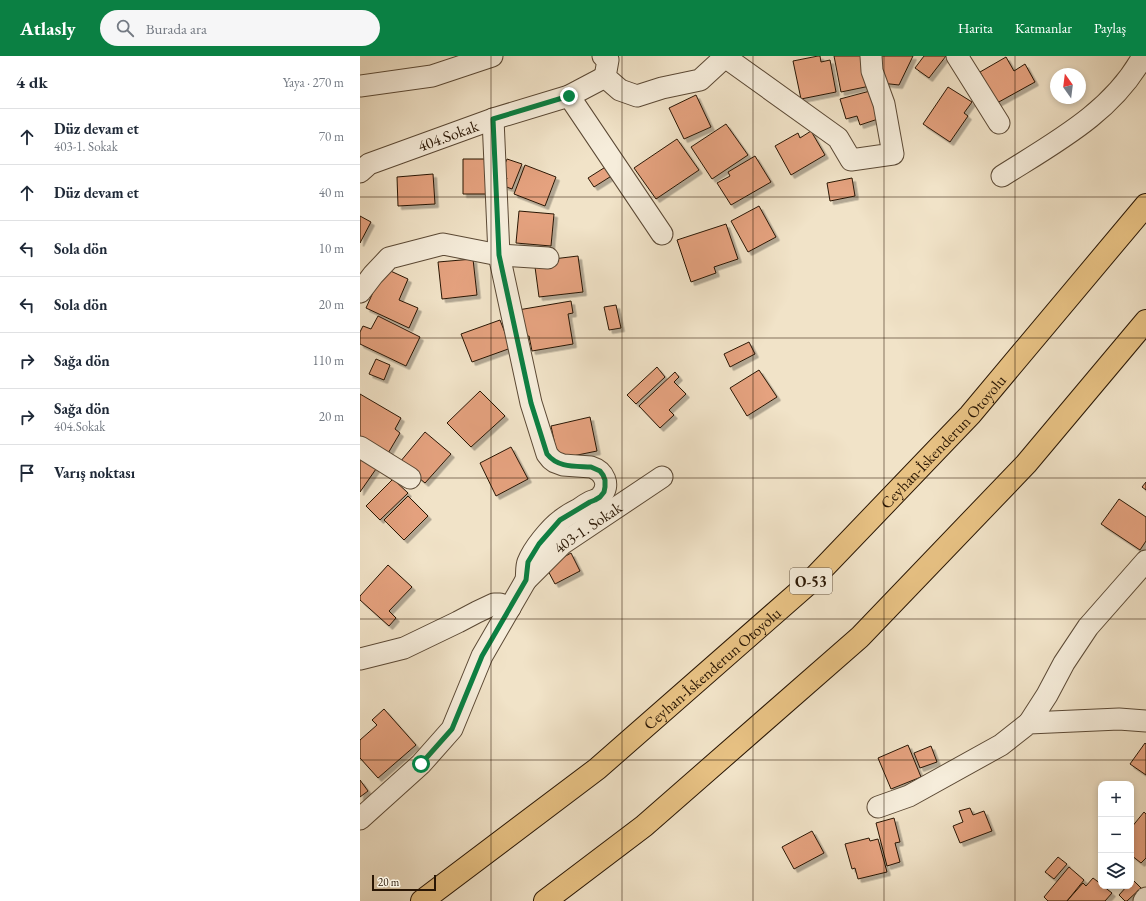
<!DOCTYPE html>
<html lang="tr">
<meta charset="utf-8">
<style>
body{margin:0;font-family:"EB Garamond",serif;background:#f6f6f7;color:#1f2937}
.controls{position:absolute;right:12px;bottom:12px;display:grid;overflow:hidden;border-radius:8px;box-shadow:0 2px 6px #0003}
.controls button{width:36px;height:36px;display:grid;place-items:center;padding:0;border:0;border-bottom:1px solid #e0e1e3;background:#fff;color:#1f2937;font:20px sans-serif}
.compass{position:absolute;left:690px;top:12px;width:36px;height:36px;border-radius:50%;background:#fff;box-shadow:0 2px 6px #0003;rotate:346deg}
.scale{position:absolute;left:12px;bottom:10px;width:64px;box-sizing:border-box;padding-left:4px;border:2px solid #291604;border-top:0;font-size:11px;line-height:14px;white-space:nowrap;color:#291604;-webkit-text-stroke:3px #f6eddb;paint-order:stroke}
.stop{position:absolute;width:12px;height:12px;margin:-9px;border:3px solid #0b8043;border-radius:50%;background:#fff}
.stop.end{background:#0b8043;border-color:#fff;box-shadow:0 1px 4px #0008}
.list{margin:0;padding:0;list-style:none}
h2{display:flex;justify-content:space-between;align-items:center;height:52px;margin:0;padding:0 16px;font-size:17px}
h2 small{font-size:13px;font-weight:400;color:#747a83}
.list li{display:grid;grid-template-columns:26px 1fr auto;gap:12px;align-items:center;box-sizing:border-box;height:56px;padding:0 16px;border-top:1px solid #e0e1e3}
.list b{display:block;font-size:15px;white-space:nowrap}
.list p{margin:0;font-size:13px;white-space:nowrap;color:#747a83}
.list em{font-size:13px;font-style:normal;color:#747a83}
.icon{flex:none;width:22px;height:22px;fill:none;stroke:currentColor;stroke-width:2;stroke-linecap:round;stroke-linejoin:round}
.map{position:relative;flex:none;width:786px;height:845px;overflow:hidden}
header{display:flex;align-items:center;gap:24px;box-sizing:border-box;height:56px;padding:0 20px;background:#0b8043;color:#fff}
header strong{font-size:19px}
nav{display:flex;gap:22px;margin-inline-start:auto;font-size:14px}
.search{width:280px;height:36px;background:#f6f6f7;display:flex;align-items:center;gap:10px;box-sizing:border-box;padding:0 14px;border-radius:22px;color:#747a83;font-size:15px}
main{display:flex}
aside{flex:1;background:#fff}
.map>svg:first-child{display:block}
</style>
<header>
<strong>Atlasly</strong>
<div class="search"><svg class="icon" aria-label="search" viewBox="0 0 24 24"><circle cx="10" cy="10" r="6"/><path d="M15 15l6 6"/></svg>Burada ara</div>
<nav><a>Harita</a><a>Katmanlar</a><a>Paylaş</a></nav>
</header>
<main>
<aside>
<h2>4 dk<small>Yaya · 270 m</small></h2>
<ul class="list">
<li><svg class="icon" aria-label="ahead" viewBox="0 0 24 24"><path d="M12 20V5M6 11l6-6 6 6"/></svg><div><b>Düz devam et</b><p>403-1. Sokak</p></div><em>70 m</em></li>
<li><svg class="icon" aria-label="ahead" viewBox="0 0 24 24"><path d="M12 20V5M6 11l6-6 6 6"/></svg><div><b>Düz devam et</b></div><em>40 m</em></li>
<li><svg class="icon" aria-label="left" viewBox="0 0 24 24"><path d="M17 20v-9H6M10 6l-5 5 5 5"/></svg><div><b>Sola dön</b></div><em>10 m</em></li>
<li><svg class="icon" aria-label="left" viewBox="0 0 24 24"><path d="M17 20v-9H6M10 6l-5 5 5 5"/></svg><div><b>Sola dön</b></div><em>20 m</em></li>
<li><svg class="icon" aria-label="right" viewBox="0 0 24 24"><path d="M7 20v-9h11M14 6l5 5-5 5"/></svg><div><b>Sağa dön</b></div><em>110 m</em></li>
<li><svg class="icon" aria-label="right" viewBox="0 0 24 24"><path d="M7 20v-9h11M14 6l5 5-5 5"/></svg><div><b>Sağa dön</b><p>404.Sokak</p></div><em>20 m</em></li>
<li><svg class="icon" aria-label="arrive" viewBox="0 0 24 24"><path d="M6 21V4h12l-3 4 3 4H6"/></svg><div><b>Varış noktası</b></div></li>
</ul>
</aside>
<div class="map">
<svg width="786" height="845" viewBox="0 0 786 845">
<defs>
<filter id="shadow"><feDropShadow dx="3.5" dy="3.5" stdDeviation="0" flood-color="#0004"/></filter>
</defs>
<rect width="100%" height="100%" fill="#f1e3c8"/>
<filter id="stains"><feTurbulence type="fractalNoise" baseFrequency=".005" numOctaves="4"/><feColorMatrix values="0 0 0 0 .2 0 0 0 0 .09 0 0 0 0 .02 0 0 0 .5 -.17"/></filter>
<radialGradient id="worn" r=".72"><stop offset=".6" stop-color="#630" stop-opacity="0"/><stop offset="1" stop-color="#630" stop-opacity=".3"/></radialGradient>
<path fill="#e5a27f" stroke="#291604" filter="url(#shadow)" d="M 458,0 L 460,0 L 461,6 L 470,4 L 476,36 L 441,43 L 433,5 Z
M 474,0 L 504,0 L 510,30 L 481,36 Z
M 520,0 L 553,0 L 539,29 L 521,27 Z
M 564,0 L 586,0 L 569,22 L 555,12 Z
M 646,1 L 654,15 L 665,8 L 675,26 L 637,47 L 620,16 Z
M 588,31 L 612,46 L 604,57 L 608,60 L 590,86 L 563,68 Z
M 510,35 L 518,63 L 500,69 L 497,60 L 486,63 L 480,43 Z
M 336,39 L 351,71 L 324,83 L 309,52 Z
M 366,68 L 388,99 L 352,123 L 331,91 Z
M 451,75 L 465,99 L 431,119 L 415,90 L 438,77 L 440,82 Z
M 317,83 L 339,114 L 296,143 L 274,112 Z
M 395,100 L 411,126 L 371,149 L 357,127 L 370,120 L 368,116 Z
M 103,103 L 131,103 L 131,138 L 103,138 Z
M 147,103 L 162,108 L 152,133 L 144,130 L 147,122 L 140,120 Z
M 165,109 L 196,121 L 185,150 L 154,138 Z
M 247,110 L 253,119 L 234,131 L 228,122 Z
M 73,118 L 75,148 L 38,150 L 37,121 Z
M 492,122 L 495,140 L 470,145 L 467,127 Z
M 399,150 L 416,181 L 388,196 L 371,165 Z
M 159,155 L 194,158 L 191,190 L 156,187 Z
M 0,160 L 11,166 L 0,187 Z
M 366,168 L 378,203 L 354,211 L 356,217 L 331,226 L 317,184 Z
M 218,200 L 223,236 L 179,241 L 175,211 L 193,203 Z
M 113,203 L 117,239 L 82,243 L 78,206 Z
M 24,212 L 48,223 L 39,244 L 58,252 L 49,272 L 6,252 Z
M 211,245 L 213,257 L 208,258 L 213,288 L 172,295 L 169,280 L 163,281 L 158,254 Z
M 256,249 L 261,272 L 249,274 L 244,251 Z
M 18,260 L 60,281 L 46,310 L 0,288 L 0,276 L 3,270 L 11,273 Z
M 140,264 L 151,292 L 112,306 L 101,278 Z
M 389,286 L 395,298 L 370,311 L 364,298 Z
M 16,303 L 30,309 L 24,324 L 9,318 Z
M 297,311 L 305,321 L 276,348 L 267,339 Z
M 399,314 L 417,341 L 387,360 L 370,332 Z
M 315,316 L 319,321 L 314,326 L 326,338 L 309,354 L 314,359 L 300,372 L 279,350 Z
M 120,335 L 145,360 L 111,391 L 87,367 Z
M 0,338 L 41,362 L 35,373 L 40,377 L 27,399 L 0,383 Z
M 230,361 L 237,395 L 198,403 L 191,370 Z
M 65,376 L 91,398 L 65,427 L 40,406 Z
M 151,391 L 168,423 L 136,440 L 120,407 Z
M 0,403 L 16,413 L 0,436 Z
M 33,423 L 48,437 L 20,464 L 6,450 Z
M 786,426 L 786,434 L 782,431 Z
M 48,440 L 68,460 L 44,484 L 24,464 Z
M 759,443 L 786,461 L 786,485 L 780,494 L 741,468 Z
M 211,497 L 220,515 L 195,528 L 186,511 Z
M 28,509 L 52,531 L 29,555 L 36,562 L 29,570 L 0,544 L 0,540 Z
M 24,653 L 56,689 L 18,722 L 0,702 L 0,684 L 17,669 L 12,664 Z
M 785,687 L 786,688 L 786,719 L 770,708 Z
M 548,689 L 561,721 L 531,733 L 518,702 Z
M 571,690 L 577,706 L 560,712 L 554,697 Z
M 0,724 L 8,735 L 0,741 Z
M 610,752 L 613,759 L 624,755 L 632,775 L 600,787 L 593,770 L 603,766 L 599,755 Z
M 784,756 L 786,758 L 786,802 L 781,807 L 771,799 L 771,772 Z
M 534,762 L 540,786 L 535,787 L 540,806 L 527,810 L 516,767 Z
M 452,775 L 464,797 L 434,813 L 422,791 Z
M 509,782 L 510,785 L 518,783 L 527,816 L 498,823 L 495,812 L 492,813 L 485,788 Z
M 698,801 L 707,808 L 694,823 L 685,816 Z
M 709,811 L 724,824 L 707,845 L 688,845 L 684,841 Z
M 733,822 L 741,828 L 741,830 L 743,830 L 752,837 L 745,845 L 707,845 L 723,827 L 726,830 Z
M 773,824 L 781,832 L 767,845 L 765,845 L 759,839 L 767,830 L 771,830 L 771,826 Z"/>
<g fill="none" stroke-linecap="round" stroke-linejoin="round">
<defs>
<g id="minor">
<path d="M 243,0 L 248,4 L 245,21 L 260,34 L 277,40 L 302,32 L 340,24 L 366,0"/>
<path d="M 597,0 L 639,67"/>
<path d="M 365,1 L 478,82 L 491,104 L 533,98 L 524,48 L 512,15 L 511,0"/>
<path d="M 0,30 L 72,20 L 132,0"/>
<path d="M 209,40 L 302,178"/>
<path d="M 133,63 L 139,199 L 171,347 L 187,398 L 191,403 L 195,406 L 203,409 L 231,411 C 244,415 251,429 241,440 C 238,444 234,444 230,446 C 226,448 223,450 219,453 C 213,456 206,460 201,464 C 190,472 173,493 168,506 C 166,511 167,518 166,524"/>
<path id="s1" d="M 0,116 L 9,108 L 133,63 L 209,40 L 245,21"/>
<path d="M 642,120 C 694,87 753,56 783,0"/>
<path d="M 0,236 L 13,219 L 29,202 L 83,188 L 139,199 L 188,202"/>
<path d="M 0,391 L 50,422"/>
<path d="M 0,603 L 44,592 L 98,566 L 117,556 L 134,548 L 140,548 L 150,552"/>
<path d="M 669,667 L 687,639 L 704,607 L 728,571 L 786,505"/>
<path d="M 518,751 L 549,740 L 641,689 L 669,667 L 759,663 L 786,665"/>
<path id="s2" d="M 0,763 L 61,708 L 92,673 L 122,600 L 166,524 L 202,488 L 302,421"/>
<path d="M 784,845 L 786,842"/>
</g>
<g id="highway">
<path id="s3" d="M 62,845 L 237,713 L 448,528 L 610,359 L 786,149"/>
<path d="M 185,845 L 284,770 L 500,581 L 666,408 L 786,265"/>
</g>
</defs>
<use href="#minor" stroke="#5b4935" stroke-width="23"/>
<use href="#highway" stroke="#291604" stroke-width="24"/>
<use href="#minor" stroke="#f6eddb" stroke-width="21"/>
<use href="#highway" stroke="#e8c284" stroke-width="22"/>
</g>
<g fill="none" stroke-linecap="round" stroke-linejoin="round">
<path stroke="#0b8043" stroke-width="5" d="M 61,708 L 92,673 L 122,600 L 166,524 L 168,506 L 179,488 L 200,464 L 230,446 L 235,444 L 240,441 L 244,436 L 245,431 L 245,424 L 243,419 L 240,415 L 231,411 C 215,410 198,412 187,398 L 171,347 L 139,199 L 133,63 L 209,40"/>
</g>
<path fill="none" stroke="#291604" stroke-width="1" stroke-opacity="0.55" d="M 131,0 L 131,845M 262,0 L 262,845M 393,0 L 393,845M 524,0 L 524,845M 655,0 L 655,845M 0,141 L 786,141M 0,282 L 786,282M 0,422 L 786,422M 0,563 L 786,563M 0,704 L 786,704"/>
<g text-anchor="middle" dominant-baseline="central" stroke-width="3" stroke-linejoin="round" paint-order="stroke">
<rect fill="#f6eddb" stroke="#665644" stroke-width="1" x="430" y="512" width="42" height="26" rx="3"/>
<g font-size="15" font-weight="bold" fill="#291604">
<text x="451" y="525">O-53</text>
</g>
<g font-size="16" fill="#291604" stroke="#f6eddb">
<text stroke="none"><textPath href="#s1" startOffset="96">404.Sokak</textPath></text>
<text stroke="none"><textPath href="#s3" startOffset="696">Ceyhan-İskenderun Otoyolu</textPath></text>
<text stroke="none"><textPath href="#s2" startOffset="377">403-1. Sokak</textPath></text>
<text stroke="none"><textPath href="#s3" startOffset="372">Ceyhan-İskenderun Otoyolu</textPath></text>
</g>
</g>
<rect width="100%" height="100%" filter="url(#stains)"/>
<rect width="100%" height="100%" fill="url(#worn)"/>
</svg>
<div class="controls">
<button>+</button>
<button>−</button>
<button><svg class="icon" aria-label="layers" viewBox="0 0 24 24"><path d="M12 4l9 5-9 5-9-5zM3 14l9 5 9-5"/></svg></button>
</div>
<svg class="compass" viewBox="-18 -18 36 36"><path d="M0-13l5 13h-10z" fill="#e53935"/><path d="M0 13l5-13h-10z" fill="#747a83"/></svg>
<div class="scale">20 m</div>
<div class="stop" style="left:61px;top:708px"></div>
<div class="stop end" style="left:209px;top:40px"></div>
</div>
</main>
